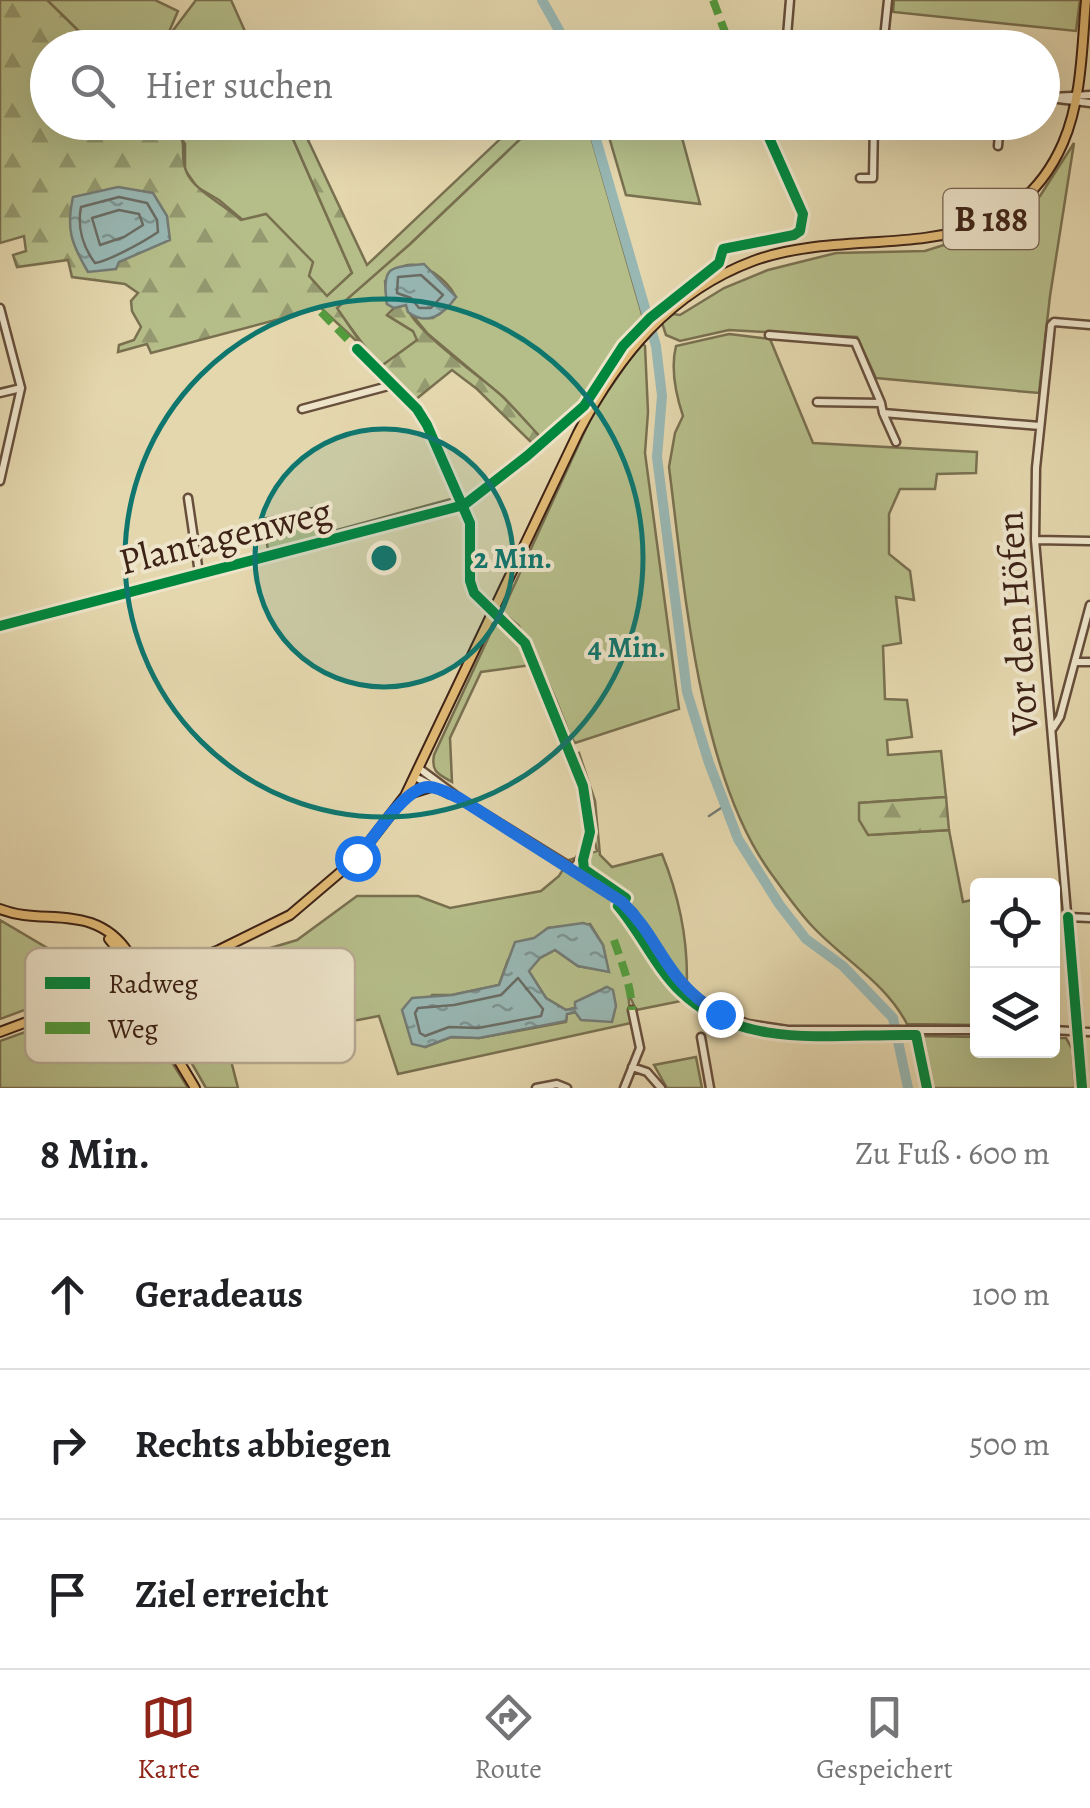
<!DOCTYPE html>
<html lang="de">
<meta charset="utf-8">
<style>
body{margin:0;font-family:Alegreya,serif;background:#f2f2f2;color:#202124}
.controls{position:absolute;right:30px;bottom:30px;display:grid;overflow:hidden;border-radius:10px;box-shadow:0 10px 40px #0002}
.controls button{width:90px;height:90px;display:grid;place-items:center;padding:0;border:0;border-bottom:2px solid #e0e0e0;background:#fff;color:#202124;font:50px sans-serif}
.stop{position:absolute;width:30px;height:30px;margin:-22px;border:8px solid #1a73e8;border-radius:50%;background:#fff}
.stop.end{background:#1a73e8;border-color:#fff;box-shadow:0 2px 10px #0008}
.list{margin:0;padding:0;list-style:none}
h2{display:flex;justify-content:space-between;align-items:center;height:130px;margin:0;padding:0 40px;font-size:42px}
h2 small{font-size:32px;font-weight:400;color:#757577}
.list li{display:grid;grid-template-columns:65px 1fr auto;gap:30px;align-items:center;box-sizing:border-box;height:150px;padding:0 40px;border-top:2px solid #e0e0e0}
.list b{display:block;font-size:38px;white-space:nowrap}
.list em{font-size:32px;font-style:normal;color:#757577}
.icon{flex:none;width:55px;height:55px;fill:none;stroke:currentColor;stroke-width:2;stroke-linecap:round;stroke-linejoin:round}
.map{position:relative;flex:none;width:1090px;height:1088px;overflow:hidden}
.search{position:absolute;background:#fff;box-shadow:0 10px 40px #0002;left:30px;right:30px;top:30px;height:110px;display:flex;align-items:center;gap:25px;box-sizing:border-box;padding:0 35px;border-radius:55px;color:#757577;font-size:38px}
.sheet{height:580px;background:#fff}
nav{display:flex;justify-content:space-around;align-items:center;box-sizing:border-box;height:140px;border-top:2px solid #e0e0e0;background:#fff;font-size:28px;color:#757577}
nav a{display:grid;justify-items:center;gap:5px}
nav .on{color:#8f2418}
.map>svg:first-child{display:block}
</style>
<div class="map">
<svg width="1090" height="1088" viewBox="0 0 1090 1088">
<defs>
<pattern id="forest-firs" width="22" height="20" patternUnits="userSpaceOnUse" patternTransform="scale(2.5)"><rect width="22" height="20" fill="#b5bd89"/><path d="M5 1l3.5 6h-7zM16 11l3.5 6h-7z" fill="#94996f"/></pattern>
<pattern id="water-ripples" width="26" height="14" patternUnits="userSpaceOnUse" patternTransform="scale(2.5)"><rect width="26" height="14" fill="#98b7b3"/><path d="M2 4q2-2 4 0t4 0M15 11q2-2 4 0t4 0" fill="none" stroke="#7d9491"/></pattern>
</defs>
<rect width="100%" height="100%" fill="#e4d6ad"/>
<filter id="stains"><feTurbulence type="fractalNoise" baseFrequency=".002" numOctaves="4"/><feColorMatrix values="0 0 0 0 .2 0 0 0 0 .09 0 0 0 0 .02 0 0 0 .5 -.17"/></filter>
<radialGradient id="worn" r=".72"><stop offset=".6" stop-color="#630" stop-opacity="0"/><stop offset="1" stop-color="#630" stop-opacity=".3"/></radialGradient>
<path fill="#b5bd89" stroke="#797050" stroke-width="2.5" fill-rule="evenodd" d="M 47,0 L 155,0 L 178,11 L 165,41 L 196,0 L 231,0 L 252,47 L 95,47 Z
M 894,0 L 1080,0 L 1076,31 L 893,12 Z
M 171,123 L 286,123 L 352,273 L 327,297 L 309,276 L 219,200 L 197,187 L 185,170 L 185,144 Z
M 537,123 L 587,123 L 644,321 L 620,345 L 582,403 L 542,439 L 503,397 L 428,334 L 414,317 L 433,318 L 456,297 C 447,280 423,260 404,266 C 398,267 390,276 385,281 L 387,304 L 394,308 L 388,316 L 414,332 L 418,340 L 380,367 L 336,308 L 410,244 Z
M 605,123 L 678,123 L 700,204 L 626,195 Z
M 1074,143 L 1050,296 L 1039,393 L 876,378 L 857,337 L 729,330 L 680,341 L 666,335 L 662,323 L 673,314 L 680,315 L 724,288 L 768,270 L 836,253 L 925,251 L 994,229 L 1040,196 Z
M 729,334 L 770,339 L 813,443 L 977,452 L 976,473 L 937,474 L 935,489 L 900,489 L 889,514 L 889,554 L 910,571 L 914,600 L 896,597 L 901,643 L 883,646 L 885,699 L 907,700 L 912,737 L 887,740 L 888,755 L 941,751 L 946,797 L 860,803 L 869,835 L 949,830 L 963,902 L 972,900 L 977,921 L 977,1025 L 907,1024 C 885,982 844,960 812,926 C 797,910 783,890 770,872 C 699,774 684,585 669,467 L 675,433 L 683,416 C 676,395 670,370 676,346 Z
M 641,343 L 645,346 L 648,412 L 645,453 L 679,709 L 575,743 L 561,723 L 519,626 L 502,612 L 594,411 Z
M 458,497 L 459,502 L 455,506 L 271,553 L 268,550 L 263,519 L 322,506 L 326,533 Z
M 497,619 L 517,637 L 531,665 L 481,672 L 450,738 L 452,782 C 438,774 431,772 434,755 Z
M 579,753 L 595,801 L 600,855 L 612,867 L 662,854 C 681,901 690,950 686,1000 L 636,1010 L 628,992 L 631,1023 L 398,1074 L 379,1016 L 227,1045 L 238,1088 L 206,1088 L 154,998 L 158,985 L 179,984 L 237,958 L 297,940 L 357,896 L 418,896 L 450,908 L 541,891 L 559,876 L 569,860 L 597,851 L 575,756 ZM 590,924 L 603,945 L 608,971 L 578,966 L 555,950 L 540,958 L 528,971 L 546,998 L 566,1010 L 575,1008 L 606,987 L 576,1012 L 567,1014 L 566,1022 L 479,1038 L 451,1037 L 425,1047 L 410,1034 L 409,1025 L 432,995 L 452,995 L 499,985 L 508,960 L 548,928 Z
M 0,920 L 61,956 L 119,975 L 0,1019 Z
M 117,999 L 137,1007 L 188,1088 L 0,1088 L 0,1041 Z
M 918,1036 L 977,1037 L 978,1050 L 1052,1050 L 1053,1038 L 1066,1038 L 1072,1049 L 1075,1088 L 928,1088 Z
M 696,1057 L 702,1088 L 667,1088 L 654,1065 Z"/>
<path fill="url(#forest-firs)" stroke="#797050" stroke-width="2.5" d="M 0,0 L 47,0 L 95,47 L 48,48 L 48,122 L 171,123 C 192,143 177,153 187,173 C 194,190 226,206 241,220 L 266,214 L 313,262 L 309,276 L 327,296 L 352,273 L 286,123 L 300,123 L 367,265 L 517,123 L 537,123 L 410,244 L 337,308 L 365,349 L 321,308 L 151,353 L 147,344 L 118,352 L 119,345 L 134,340 L 141,327 L 132,311 L 131,301 L 138,293 L 125,284 L 72,277 L 68,260 L 17,267 L 13,255 L 26,251 L 24,236 L 0,243 Z
M 406,305 C 412,330 482,377 504,398 C 517,411 530,426 542,439 L 535,446 L 477,389 L 452,370 L 415,400 L 380,367 L 417,340 L 413,331 L 387,315 L 394,308 Z
M 946,797 L 949,830 L 868,835 L 859,820 L 859,803 Z"/>
<path fill="url(#water-ripples)" stroke="#747b74" stroke-width="2.5" d="M 118,187 L 153,193 L 167,216 L 170,240 L 119,262 L 116,269 L 88,272 C 71,243 66,229 73,197 Z
M 424,264 L 456,297 C 444,314 428,327 408,312 L 406,305 L 394,308 L 387,304 C 381,264 391,268 424,264 Z
M 583,923 L 590,925 L 603,945 L 609,972 L 578,966 L 555,950 L 540,958 L 529,971 L 546,998 L 566,1010 L 575,1008 L 575,1002 L 607,987 L 613,990 L 616,1006 L 612,1022 L 581,1020 L 575,1012 L 567,1014 L 566,1021 L 479,1038 L 451,1037 L 425,1047 L 412,1044 L 402,1010 L 412,998 L 452,995 L 499,985 L 515,942 L 534,938 L 548,928 Z"/>
<g fill="none" stroke-linecap="round" stroke-linejoin="round">
<path stroke="#6a6c64" stroke-width="2.5" d="M 119,197 L 147,203 L 157,220 L 158,232 C 145,241 109,261 95,263 C 83,247 77,227 81,207 Z
M 119,210 L 139,214 L 143,225 L 124,237 L 100,245 L 92,218 Z
M 421,275 L 443,295 L 431,308 L 419,308 L 411,298 L 397,293 L 398,277 Z
M 518,978 L 543,1009 L 541,1016 L 478,1028 L 449,1027 L 425,1036 L 420,1033 L 415,1013 L 418,1008 L 454,1005 L 501,995 Z"/>
<path stroke="#747b74" stroke-width="2.5" d="M 709,816 L 724,806"/>
<path stroke="#98b7b3" stroke-width="10" d="M 542,0 L 569,48
M 591,122 L 656,346 L 662,396 L 657,457 L 687,692 L 709,763 L 738,839 L 779,904 L 806,939 L 843,966 L 893,1018 L 908,1088"/>
<defs>
<path id="minor" d="M 786,48 L 790,0
M 883,48 L 888,0
M 1042,97 L 1090,103
M 1053,97 L 1090,95
M 998,146 L 1000,122
M 860,178 L 873,178 L 874,122
M 0,308 L 21,388 L 0,481
M 769,335 L 855,342 L 881,403 L 883,413 L 1040,426
M 357,349 L 417,409 L 427,425 L 470,523 L 470,581 L 482,604
M 0,393 L 21,388
M 817,402 L 881,403
M 302,409 L 392,385
M 883,413 L 896,442
M 188,498 L 199,573
M 1035,540 L 1090,541
M 508,623 C 538,652 591,791 590,833 C 589,847 581,857 574,868
M 0,626 L 464,505
M 1076,662 L 1090,662
M 1053,728 L 1060,717 L 1090,605
M 420,769 L 459,798 L 606,889 L 632,912 L 675,978 L 691,994 L 720,1013 L 748,1024 L 788,1030 L 978,1030
M 415,777 L 449,794
M 1068,917 L 1090,918
M 1052,1030 L 1090,1032
M 701,1037 L 710,1088
M 632,1067 L 647,1072 L 661,1088
M 536,1088 L 557,1084 L 567,1088
M 624,1088 L 640,1048 L 632,1010
M 1082,1088 L 1035,540 L 1036,468 L 1051,325 L 1054,322 L 1090,325"/>
<path id="major" d="M 409,794 L 431,787
M 0,909 C 30,921 62,913 91,923 C 136,939 140,983 157,1021 C 168,1044 182,1066 195,1088
M 109,939 L 123,956 L 152,1018
M 135,961 L 163,971
M 113,995 L 129,996 L 141,1004
M 0,1032 L 219,950 L 290,915 L 357,858 L 405,796 L 578,433 C 618,356 670,292 753,261 C 861,221 1004,278 1063,143 C 1082,99 1082,46 1086,0"/>
</defs>
<use href="#minor" stroke="#674f3c" stroke-width="11"/>
<use href="#major" stroke="#3d2216" stroke-width="12"/>
<use href="#minor" stroke="#ede4ca" stroke-width="6"/>
<use href="#major" stroke="#e2bb76" stroke-width="8"/>
<defs>
<path id="minor-bridge" d="M 482,604 L 508,623"/>
</defs>
<use href="#minor-bridge" stroke="#674f3c" stroke-width="11" stroke-linecap="butt"/>
<use href="#minor-bridge" stroke="#ede4ca" stroke-width="6"/>
<path stroke="#539b3d" stroke-width="8" stroke-dasharray="15 8" stroke-linecap="butt" d="M 713,0 L 731,48
M 321,312 L 357,349
M 614,940 C 622,964 631,984 632,1010"/>
<defs>
<path id="cycleway" d="M 357,349 L 417,409 L 427,425 L 470,523 L 470,581 L 474,593 L 525,643 L 583,786 L 590,832 L 583,860 L 584,869 L 626,898 L 618,906 C 641,933 656,968 681,992 C 743,1052 838,1033 916,1035 L 927,1088
M 0,626 L 464,505 L 527,456 L 584,406 L 623,346 L 650,318 L 719,263 L 723,249 L 794,235 L 800,231 L 803,214 L 762,122
M 1068,917 L 1082,1088"/>
</defs>
<use href="#cycleway" stroke="#ede4ca" stroke-width="16"/>
<use href="#cycleway" stroke="#00873e" stroke-width="10"/>
</g>
<g fill="none" stroke-linecap="round" stroke-linejoin="round">
<path stroke="#1a73e8" stroke-width="12" d="M 357,858 C 372,841 405,786 429,787 C 438,787 450,794 459,798 L 622,902 C 663,942 663,980 720,1014"/>
</g>
<circle cx="384" cy="558" r="129" fill="#0f766e" fill-opacity=".12"/>
<g fill="none" stroke="#0f766e" stroke-width="5">
<circle cx="384" cy="558" r="129"/>
<circle cx="384" cy="558" r="259"/>
</g>
<g text-anchor="middle" dominant-baseline="central" stroke-width="8" stroke-linejoin="round" paint-order="stroke">
<rect fill="#ede4ca" stroke="#725c4c" stroke-width="2.5" x="943.5" y="189" width="95" height="60" rx="8"/>
<g font-size="35" font-weight="bold" fill="#3d2216">
<text x="991" y="219">B 188</text>
</g>
<g font-size="38" fill="#3d2216" stroke="#ede4ca">
<text transform="translate(225 536) rotate(-14)">Plantagenweg</text>
<text transform="translate(1017 623) rotate(-94)">Vor den Höfen</text>
</g>
</g>
<rect x="25" y="948" width="330" height="115" rx="15" fill="#ede4ca" stroke="#b8aa94" stroke-width="2.5"/>
<rect x="45" y="977" width="45" height="12" fill="#00873e"/>
<rect x="45" y="1022" width="45" height="12" fill="#539b3d"/>
<g font-size="28" fill="#3d2216">
<text x="108" y="993">Radweg</text>
<text x="108" y="1038">Weg</text>
</g>
<circle cx="384" cy="558" r="15" fill="#0f766e" stroke="#ede4ca" stroke-width="5"/>
<g font-size="30" text-anchor="middle" font-weight="bold" fill="#0f766e" stroke="#ede4ca" stroke-width="8" stroke-linejoin="round" paint-order="stroke">
<text x="513" y="568">2 Min.</text>
<text x="627" y="657">4 Min.</text>
</g>
<rect width="100%" height="100%" filter="url(#stains)"/>
<rect width="100%" height="100%" fill="url(#worn)"/>
</svg>
<div class="controls">
<button><svg class="icon" aria-label="locate" viewBox="0 0 24 24"><circle cx="12" cy="12" r="6"/><path d="M12 2v4M12 18v4M2 12h4M18 12h4"/></svg></button>
<button><svg class="icon" aria-label="layers" viewBox="0 0 24 24"><path d="M12 4l9 5-9 5-9-5zM3 14l9 5 9-5"/></svg></button>
</div>
<div class="stop" style="left:357px;top:858px"></div>
<div class="stop end" style="left:720px;top:1014px"></div>
<div class="search"><svg class="icon" aria-label="search" viewBox="0 0 24 24"><circle cx="10" cy="10" r="6"/><path d="M15 15l6 6"/></svg>Hier suchen</div>
</div>
<section class="sheet">
<h2>8 Min.<small>Zu Fuß · 600 m</small></h2>
<ul class="list">
<li><svg class="icon" aria-label="ahead" viewBox="0 0 24 24"><path d="M12 20V5M6 11l6-6 6 6"/></svg><div><b>Geradeaus</b></div><em>100 m</em></li>
<li><svg class="icon" aria-label="right" viewBox="0 0 24 24"><path d="M7 20v-9h11M14 6l5 5-5 5"/></svg><div><b>Rechts abbiegen</b></div><em>500 m</em></li>
<li><svg class="icon" aria-label="arrive" viewBox="0 0 24 24"><path d="M6 21V4h12l-3 4 3 4H6"/></svg><div><b>Ziel erreicht</b></div></li>
</ul>
</section>
<nav>
<a class="on"><svg class="icon" aria-label="map" viewBox="0 0 24 24"><path d="M3 6l6-2 6 2 6-2v14l-6 2-6-2-6 2zM9 4v14M15 6v14"/></svg>Karte</a>
<a><svg class="icon" aria-label="directions" viewBox="0 0 24 24"><path d="M12 3l9 9-9 9-9-9zM9 14v-3h6M13 9l2 2-2 2"/></svg>Route</a>
<a><svg class="icon" aria-label="saved" viewBox="0 0 24 24"><path d="M7 4h10v16l-5-4-5 4z"/></svg>Gespeichert</a>
</nav>
